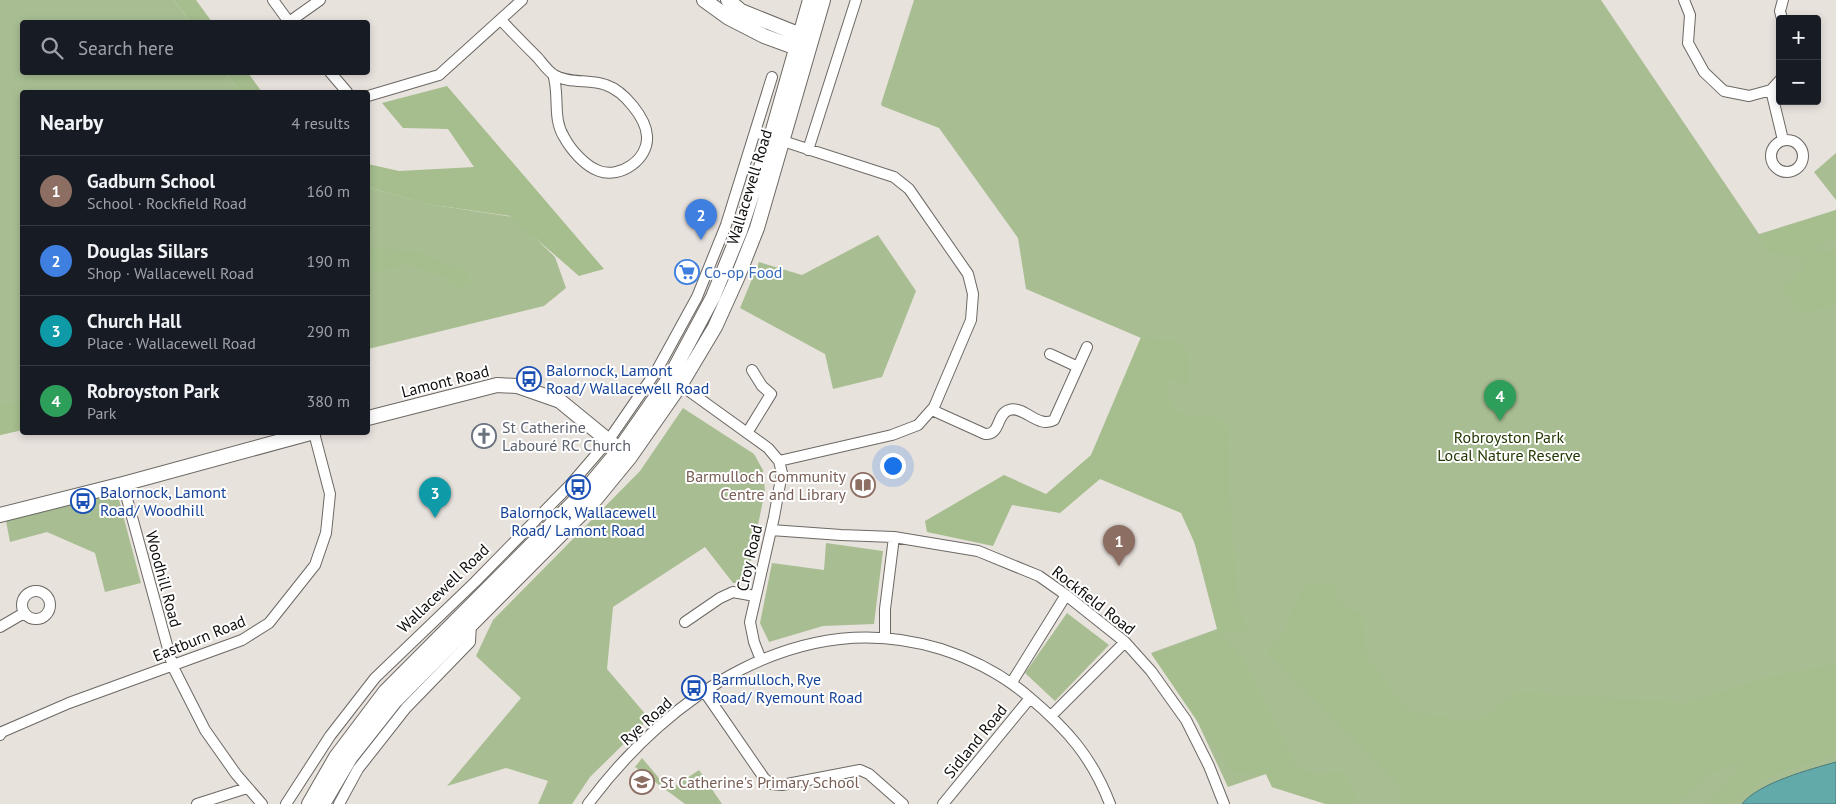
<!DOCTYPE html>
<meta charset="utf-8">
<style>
body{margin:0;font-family:"PT Sans",sans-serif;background:#20242c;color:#f1f3f6}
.controls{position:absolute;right:15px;top:15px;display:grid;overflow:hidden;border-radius:5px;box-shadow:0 2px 8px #0003}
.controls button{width:45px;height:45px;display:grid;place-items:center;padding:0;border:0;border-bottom:1px solid #363941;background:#171b24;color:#f1f3f6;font:25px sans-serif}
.you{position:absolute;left:892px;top:465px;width:18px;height:18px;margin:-12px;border:4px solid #fff;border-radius:50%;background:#1a73e8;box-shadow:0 0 0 8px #1a73e833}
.badge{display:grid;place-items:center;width:32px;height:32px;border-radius:50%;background:#8fb1ba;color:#fff;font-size:16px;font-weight:700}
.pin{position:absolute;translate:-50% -41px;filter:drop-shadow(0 1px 2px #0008)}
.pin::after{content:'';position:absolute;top:26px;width:18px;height:15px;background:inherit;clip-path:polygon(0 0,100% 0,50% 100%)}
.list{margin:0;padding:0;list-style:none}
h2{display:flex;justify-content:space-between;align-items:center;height:65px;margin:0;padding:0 20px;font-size:21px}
h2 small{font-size:16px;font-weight:400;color:#9ea1a6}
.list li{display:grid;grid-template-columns:32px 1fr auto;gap:15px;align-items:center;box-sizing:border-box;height:70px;padding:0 20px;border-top:1px solid #363941}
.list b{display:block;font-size:19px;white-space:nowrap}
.list p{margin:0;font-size:16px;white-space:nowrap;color:#9ea1a6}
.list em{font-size:16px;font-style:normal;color:#9ea1a6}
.icon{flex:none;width:28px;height:28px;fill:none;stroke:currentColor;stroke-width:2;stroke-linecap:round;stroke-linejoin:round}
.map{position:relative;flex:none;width:1836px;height:804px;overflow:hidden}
.search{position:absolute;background:#171b24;box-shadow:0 2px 8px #0003;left:20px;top:20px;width:350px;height:55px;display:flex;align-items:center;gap:12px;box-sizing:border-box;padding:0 18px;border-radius:5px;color:#9ea1a6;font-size:19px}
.panel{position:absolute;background:#171b24;box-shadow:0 2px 8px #0003;left:20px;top:90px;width:350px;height:345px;border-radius:5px}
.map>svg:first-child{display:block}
</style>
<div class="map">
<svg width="1836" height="804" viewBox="0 0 1836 804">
<rect width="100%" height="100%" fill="#e8e2dd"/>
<path fill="#a8be92" d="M 0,0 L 174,0 L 190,22 L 22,22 L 22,72 L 226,73 L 240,92 L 22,92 L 22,430 L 0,435 Z
M 914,0 L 1601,0 L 1759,234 L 1836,210 L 1836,804 L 1326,804 L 1272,787 L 1266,774 L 1228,787 L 1197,721 L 1151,653 L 1217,629 L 1141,338 L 1026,289 L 1018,238 L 939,128 L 882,106 L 881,104 Z
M 1836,153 L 1836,200 L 1814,172 Z
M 368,187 L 428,204 L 514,217 L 555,257 L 566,288 L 544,306 L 368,349 Z
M 878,235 L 916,291 L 882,377 L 833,389 L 825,354 L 740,308 L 759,262 L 802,275 Z
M 683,408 L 754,454 L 763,470 L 765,491 L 746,583 L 733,583 L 705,547 L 613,607 L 607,669 L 647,716 L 643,720 L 643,725 L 590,777 L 572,804 L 538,804 L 548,781 L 506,768 L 447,786 L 521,698 L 476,656 L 493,620 L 640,471 Z
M 117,492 L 141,583 L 105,592 L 95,553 L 47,532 L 10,542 L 6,521 Z
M 826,543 L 883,551 L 874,624 L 823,626 L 769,642 L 760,623 L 772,563 L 824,570 Z
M 1067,613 L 1109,645 L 1055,701 L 1025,673 Z
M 642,758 L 669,790 L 699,770 L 722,804 L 685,804 L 635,767 Z"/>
<path fill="#a6be8e" d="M 174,0 L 196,0 L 212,22 L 190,22 Z
M 226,73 L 248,73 L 262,92 L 235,92 L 237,88 Z
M 447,86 L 604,269 L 579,276 L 510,216 L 427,204 L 368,187 L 368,164 L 399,171 L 474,167 L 448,129 L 403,128 L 382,103 Z
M 1836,210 L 1836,239 L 1825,242 L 1814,250 L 1836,251 L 1836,303 L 1804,315 L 1780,288 L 1793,280 L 1807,264 L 1793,255 L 1771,253 L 1760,236 Z
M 368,248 L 418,252 L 466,272 L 471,283 L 457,288 L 445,277 L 406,264 L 376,272 L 368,270 Z
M 1141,337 L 1184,343 L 1189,367 L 1188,385 L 1166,378 L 1171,408 L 1188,416 L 1213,414 L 1228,428 L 1229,488 L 1239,610 L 1248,632 L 1219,632 L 1242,658 L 1296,767 L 1318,775 L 1342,772 L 1356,794 L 1356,804 L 1326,804 L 1272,787 L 1266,774 L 1234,773 L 1152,655 L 1218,631 L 1200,555 L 1181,513 L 1100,479 L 1060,513 L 1012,505 L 993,546 L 927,532 L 925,521 L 1004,475 L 1046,494 L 1091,455 Z
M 22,404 L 22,430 L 0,435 L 0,406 Z
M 1306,582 L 1333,583 L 1339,601 L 1362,616 L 1367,657 L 1409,712 L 1476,722 L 1518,692 L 1687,703 L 1768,677 L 1836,664 L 1836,755 L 1767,777 L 1732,804 L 1707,804 L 1744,762 L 1709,773 L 1676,804 L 1401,804 L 1399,784 L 1267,651 L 1285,631 L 1293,608 Z"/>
<path fill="#62a9aa" stroke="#497a7b" d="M 1836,762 L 1836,804 L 1742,804 C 1758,783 1811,769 1836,762 Z"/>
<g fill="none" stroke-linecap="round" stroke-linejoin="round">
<defs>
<path id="street" d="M 273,0 L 289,22
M 1684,0 L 1690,15 L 1688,43 L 1704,72 L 1724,91 L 1749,96 L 1771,90 L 1780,80
M 1782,19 L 1780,11 L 1783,0
M 501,20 C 513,33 526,46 538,58 C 543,64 548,71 554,75 C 569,84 590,79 606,85 C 624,91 646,118 647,136 C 649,159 620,179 599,171 C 585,166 571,150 564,137 C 552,118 560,95 553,74
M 289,22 L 320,0
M 330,72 L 347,92
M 1771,90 L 1783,140
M 368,96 L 439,75 L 522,0
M 755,132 L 894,177 L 909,189 L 968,274 L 973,294 L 971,320 L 934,407 L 918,425 L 892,435 L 779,461
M1771 156a16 16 0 1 1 32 0a16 16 0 1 1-32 0Z
M 808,150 L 856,0
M 1050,354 L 1078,367
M 675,381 L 768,448 L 779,461
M 932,410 L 985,434 C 1001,435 996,414 1009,410 C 1024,405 1038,429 1054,420 L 1087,347
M 747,433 L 771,394 L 762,386 L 752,370
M 123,484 L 173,667 L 205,730 L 236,774 L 262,804
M 771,530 L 841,535 L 894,537 L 978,551 L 1039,576 L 1066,595 L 1125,642 L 1151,671 L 1186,720 L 1209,766 L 1224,804
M22 605a14 14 0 1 1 28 0a14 14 0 1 1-28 0Z
M 685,622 L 720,598 L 733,592 L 755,596
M 0,627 L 24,613
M 885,638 L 885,609 L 894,537
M 761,660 L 754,642 L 750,622 L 774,517 L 782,473 L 779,461
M 1012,682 L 1066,595
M 704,691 L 764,778 L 771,784 L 782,785 L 860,770 L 869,774 L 903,804
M 1052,715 L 1125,642
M 0,735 L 2,732 L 69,703 L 242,640 L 269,623 L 315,565 L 326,533 L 330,494 L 314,433
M 197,804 L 247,788
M 286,804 L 330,736 L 375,678 L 475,582 L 570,485 L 608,441 L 657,370 L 697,297 L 726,225 L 772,77
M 339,804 L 358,769 L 406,708 L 470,642 L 471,623
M 588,804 C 669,695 800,605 941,649 C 975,660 1002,674 1029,697 C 1067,729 1092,757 1110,804
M 943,804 L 1030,698"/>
<path id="secondary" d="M 704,0 L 729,18 L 764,36 L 805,51
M 728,0 L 741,11 L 808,38
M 368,418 L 497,385 L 517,386 L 560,401 L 626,455
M 0,515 L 123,484 L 314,432
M 309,804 L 336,757 L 385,692 L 584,492 L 619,450 L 670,377 L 713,297 L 740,231 L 771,137 L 810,0
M 323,804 L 350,758 L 395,701 L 594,501 L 630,457 L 681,384 L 715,327 L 738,276 L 757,228 L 823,0"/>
</defs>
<use href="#street" stroke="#6c6863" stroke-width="12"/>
<use href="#secondary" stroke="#6c6863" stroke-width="16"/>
<use href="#street" stroke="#fff" stroke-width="10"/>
<use href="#secondary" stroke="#fff" stroke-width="14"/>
</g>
<defs>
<symbol id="supermarket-ring" viewBox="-11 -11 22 22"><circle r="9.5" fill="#fff" stroke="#3f7fe0" stroke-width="1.5"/><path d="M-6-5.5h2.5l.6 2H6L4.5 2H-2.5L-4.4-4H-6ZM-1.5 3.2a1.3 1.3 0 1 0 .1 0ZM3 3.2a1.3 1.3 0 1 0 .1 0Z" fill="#3f7fe0"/></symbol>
<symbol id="bus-ring" viewBox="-11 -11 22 22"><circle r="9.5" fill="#fff" stroke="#1a4fb4" stroke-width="1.5"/><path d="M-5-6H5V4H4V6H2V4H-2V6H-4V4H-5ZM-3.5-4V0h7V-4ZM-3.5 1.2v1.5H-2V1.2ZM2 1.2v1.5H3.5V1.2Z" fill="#1a4fb4"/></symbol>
<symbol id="church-ring" viewBox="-11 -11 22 22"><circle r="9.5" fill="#fff" stroke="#6b7280" stroke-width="1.5"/><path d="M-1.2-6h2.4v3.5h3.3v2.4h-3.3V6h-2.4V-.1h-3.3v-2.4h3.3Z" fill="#6b7280"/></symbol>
<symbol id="library-ring" viewBox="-11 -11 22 22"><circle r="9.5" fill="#fff" stroke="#8d6e63" stroke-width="1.5"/><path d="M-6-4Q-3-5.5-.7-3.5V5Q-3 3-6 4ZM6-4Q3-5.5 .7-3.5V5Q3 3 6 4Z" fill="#8d6e63"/></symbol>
<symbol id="school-ring" viewBox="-11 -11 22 22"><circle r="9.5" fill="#fff" stroke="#8d6e63" stroke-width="1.5"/><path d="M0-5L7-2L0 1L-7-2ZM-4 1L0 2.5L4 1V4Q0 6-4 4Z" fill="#8d6e63"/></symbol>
</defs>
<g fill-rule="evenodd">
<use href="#supermarket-ring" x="673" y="258" width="28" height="28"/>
<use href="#bus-ring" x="515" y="365" width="28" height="28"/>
<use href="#church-ring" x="470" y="422" width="28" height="28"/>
<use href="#library-ring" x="849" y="471" width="28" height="28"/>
<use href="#bus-ring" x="564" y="473" width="28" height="28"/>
<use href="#bus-ring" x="69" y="487" width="28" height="28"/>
<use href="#bus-ring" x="680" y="674" width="28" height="28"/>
<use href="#school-ring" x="628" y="768" width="28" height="28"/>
</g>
<g text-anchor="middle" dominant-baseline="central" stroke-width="4" stroke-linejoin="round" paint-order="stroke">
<g font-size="16" fill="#100e0c" stroke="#fff">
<text transform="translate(749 187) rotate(-73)">Wallacewell Road</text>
<text transform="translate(445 381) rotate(-14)">Lamont Road</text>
<text transform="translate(749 558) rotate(-77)">Croy Road</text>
<text transform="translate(164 579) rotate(75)">Woodhill Road</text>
<text transform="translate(443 588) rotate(-44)">Wallacewell Road</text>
<text transform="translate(1094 600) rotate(38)">Rockfield Road</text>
<text transform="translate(199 638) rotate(-22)">Eastburn Road</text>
<text transform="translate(646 721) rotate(-42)">Rye Road</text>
<text transform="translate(975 741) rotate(-51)">Sidland Road</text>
</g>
<g font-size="16" fill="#366cbe" stroke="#fff" text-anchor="start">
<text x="704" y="272">Co-op Food</text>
</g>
<g font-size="16" fill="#164399" stroke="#fff" text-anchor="start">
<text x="546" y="370">Balornock, Lamont<tspan x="546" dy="18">Road/ Wallacewell Road</tspan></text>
<text x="100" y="492">Balornock, Lamont<tspan x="100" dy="18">Road/ Woodhill</tspan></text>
<text x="578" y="512" text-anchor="middle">Balornock, Wallacewell<tspan x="578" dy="18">Road/ Lamont Road</tspan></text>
<text x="712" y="679">Barmulloch, Rye<tspan x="712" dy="18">Road/ Ryemount Road</tspan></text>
</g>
<g font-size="16" fill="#5b616d" stroke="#fff" text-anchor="start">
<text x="502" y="427">St Catherine<tspan x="502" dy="18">Labouré RC Church</tspan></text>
</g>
<g font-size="16" fill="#233802" stroke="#fff">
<text x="1509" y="437">Robroyston Park<tspan x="1509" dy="18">Local Nature Reserve</tspan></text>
</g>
<g font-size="16" fill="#785e54" stroke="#fff" text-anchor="end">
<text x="846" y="476">Barmulloch Community<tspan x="846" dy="18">Centre and Library</tspan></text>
<text x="660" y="782" text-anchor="start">St Catherine's Primary School</text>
</g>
</g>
</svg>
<div class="controls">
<button>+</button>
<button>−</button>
</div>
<div class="you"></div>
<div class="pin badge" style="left:1119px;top:566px;background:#8d6e63">1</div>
<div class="pin badge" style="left:701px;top:240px;background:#3f7fe0">2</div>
<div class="pin badge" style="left:435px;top:518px;background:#0f9aa8">3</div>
<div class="pin badge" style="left:1500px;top:421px;background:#2e9e5b">4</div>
<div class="search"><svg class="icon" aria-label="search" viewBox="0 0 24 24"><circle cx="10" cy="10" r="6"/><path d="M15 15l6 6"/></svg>Search here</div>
<section class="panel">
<h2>Nearby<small>4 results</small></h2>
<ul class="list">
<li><span class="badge" style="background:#8d6e63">1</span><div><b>Gadburn School</b><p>School · Rockfield Road</p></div><em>160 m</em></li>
<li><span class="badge" style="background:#3f7fe0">2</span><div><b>Douglas Sillars</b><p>Shop · Wallacewell Road</p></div><em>190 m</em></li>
<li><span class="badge" style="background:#0f9aa8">3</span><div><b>Church Hall</b><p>Place · Wallacewell Road</p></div><em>290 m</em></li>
<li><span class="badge" style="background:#2e9e5b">4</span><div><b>Robroyston Park</b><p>Park</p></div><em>380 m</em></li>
</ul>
</section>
</div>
